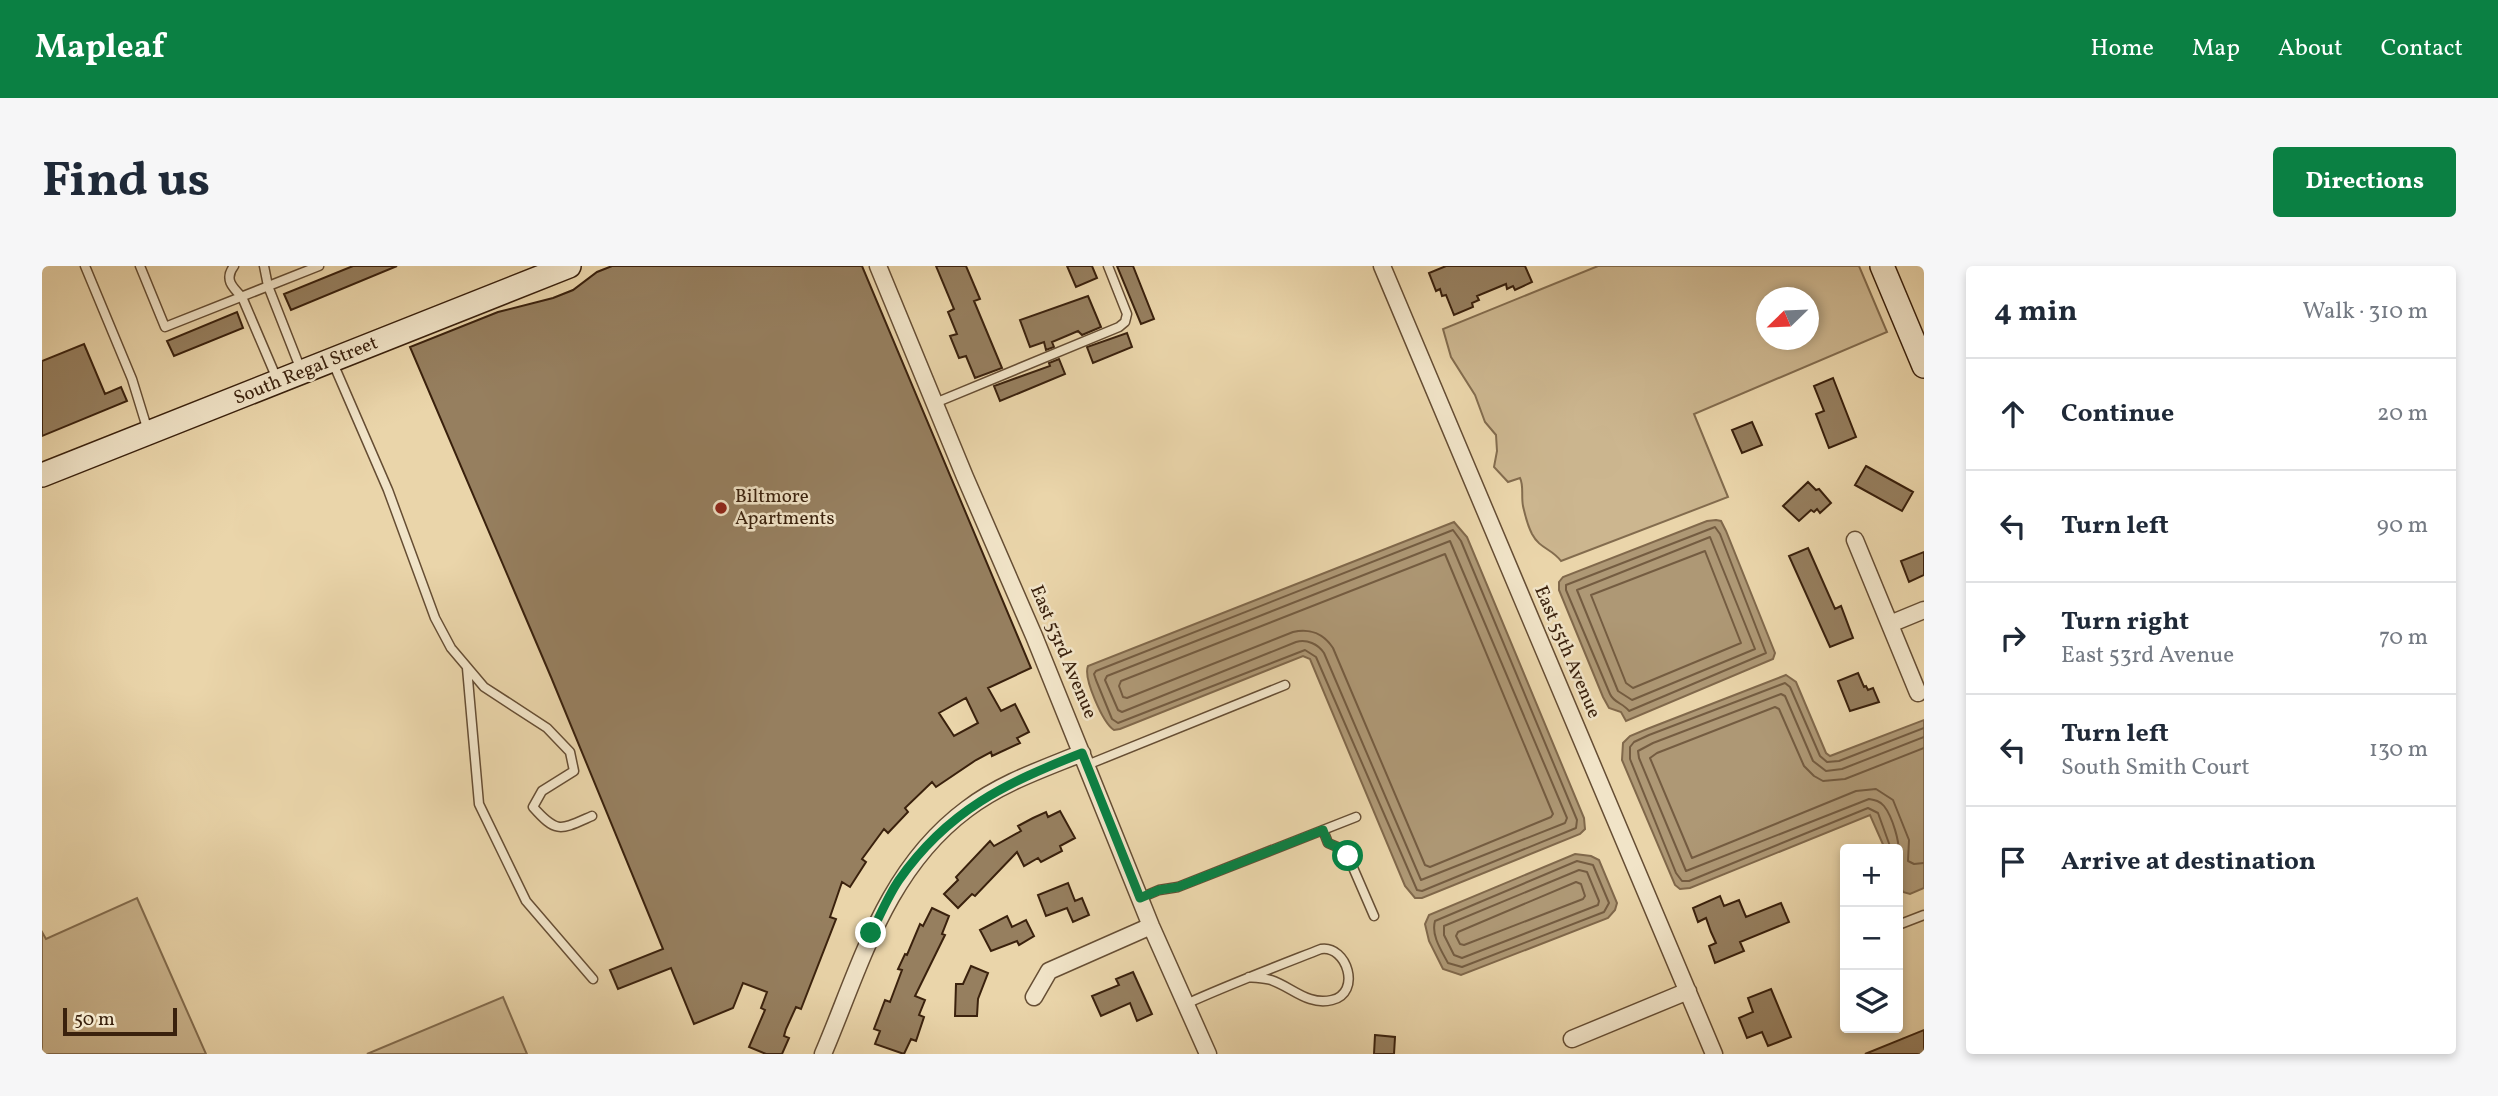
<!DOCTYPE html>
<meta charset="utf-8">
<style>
body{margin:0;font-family:Vollkorn,serif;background:#f6f6f7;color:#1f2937}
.controls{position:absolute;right:21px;bottom:21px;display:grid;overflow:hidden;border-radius:7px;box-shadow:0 4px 10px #0003}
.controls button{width:63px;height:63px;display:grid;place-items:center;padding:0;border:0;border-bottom:2px solid #e0e1e3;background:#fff;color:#1f2937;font:35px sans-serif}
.compass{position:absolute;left:1714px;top:21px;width:63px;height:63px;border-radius:50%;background:#fff;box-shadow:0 4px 10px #0003;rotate:247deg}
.scale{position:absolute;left:21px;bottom:18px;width:114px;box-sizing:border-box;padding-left:7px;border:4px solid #3a210d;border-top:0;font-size:19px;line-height:24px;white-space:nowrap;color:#3a210d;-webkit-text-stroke:5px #f1e4c8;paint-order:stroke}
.stop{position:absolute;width:21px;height:21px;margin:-16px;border:5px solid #0b8043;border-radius:50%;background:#fff}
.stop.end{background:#0b8043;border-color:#fff;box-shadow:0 2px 7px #0008}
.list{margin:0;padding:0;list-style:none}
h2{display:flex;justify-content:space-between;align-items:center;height:91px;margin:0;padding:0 28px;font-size:30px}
h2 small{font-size:23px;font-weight:400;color:#747a83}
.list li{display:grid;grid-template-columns:46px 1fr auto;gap:21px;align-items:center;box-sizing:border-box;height:112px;padding:0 28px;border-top:2px solid #e0e1e3}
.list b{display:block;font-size:26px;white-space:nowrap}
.list p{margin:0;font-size:23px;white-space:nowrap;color:#747a83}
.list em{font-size:23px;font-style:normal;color:#747a83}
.icon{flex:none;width:38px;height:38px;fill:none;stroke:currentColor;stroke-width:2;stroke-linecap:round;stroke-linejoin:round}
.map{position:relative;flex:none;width:1882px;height:788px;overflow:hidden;border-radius:7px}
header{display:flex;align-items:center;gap:42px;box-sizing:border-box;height:98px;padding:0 35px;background:#0b8043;color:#fff}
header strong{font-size:33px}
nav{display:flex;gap:38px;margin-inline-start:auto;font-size:24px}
.intro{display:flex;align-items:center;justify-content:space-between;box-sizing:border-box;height:168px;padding:0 42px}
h1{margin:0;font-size:49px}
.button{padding:18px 32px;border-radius:7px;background:#0b8043;color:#fff;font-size:24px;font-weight:700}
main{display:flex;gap:42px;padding:0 42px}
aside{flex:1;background:#fff;border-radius:7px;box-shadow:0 4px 10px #0003}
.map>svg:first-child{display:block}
</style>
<header>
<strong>Mapleaf</strong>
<nav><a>Home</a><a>Map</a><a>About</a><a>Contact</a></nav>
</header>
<div class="intro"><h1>Find us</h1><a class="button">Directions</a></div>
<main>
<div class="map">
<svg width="1882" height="788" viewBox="0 0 1882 788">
<rect width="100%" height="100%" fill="#ead5aa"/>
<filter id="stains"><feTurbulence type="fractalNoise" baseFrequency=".00286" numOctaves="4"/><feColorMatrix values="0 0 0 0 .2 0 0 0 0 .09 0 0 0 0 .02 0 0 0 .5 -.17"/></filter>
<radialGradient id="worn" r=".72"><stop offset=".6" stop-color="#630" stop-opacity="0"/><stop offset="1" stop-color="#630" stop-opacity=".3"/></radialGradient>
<path fill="#ccb68f" stroke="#836c4e" stroke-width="2" fill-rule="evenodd" d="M 1556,0 L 1817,0 L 1845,66 L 1652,148 L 1686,231 L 1519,295 C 1509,282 1498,283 1490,268 C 1486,260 1483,249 1481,240 C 1479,230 1482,220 1478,212 L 1466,216 L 1452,201 L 1455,185 L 1454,169 L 1443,156 L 1433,129 L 1409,91 L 1401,63 ZM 1724,32 L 1766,32 L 1766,74 L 1724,74 Z
M 95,632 L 164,788 L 0,788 L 0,666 L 4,673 Z
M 461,731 L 485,788 L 325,788 Z"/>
<path fill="#ae9875" stroke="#80684b" stroke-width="2" d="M 1674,254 L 1679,255 L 1684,265 L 1733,387 L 1731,393 L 1584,455 L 1579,446 L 1567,442 L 1561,431 L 1517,324 L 1517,316 L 1521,311 L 1665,255 Z
M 1412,256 L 1425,271 L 1542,552 L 1543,563 L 1538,568 L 1380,632 L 1373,632 L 1363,620 L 1268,393 L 1261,390 L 1078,463 L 1072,464 C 1061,457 1041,412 1046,400 Z
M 1744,409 L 1754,416 L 1784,487 L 1788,490 L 1882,454 L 1882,622 L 1868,628 L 1861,626 L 1856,614 L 1856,583 L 1843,583 L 1828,549 L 1648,622 L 1638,623 L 1633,619 L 1580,494 L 1581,477 L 1588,470 L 1605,463 Z
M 1533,588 L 1549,590 L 1557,594 L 1575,637 L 1573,644 L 1566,652 L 1419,709 L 1401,703 L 1387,675 L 1383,658 L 1387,649 Z"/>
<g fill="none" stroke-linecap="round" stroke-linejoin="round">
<path stroke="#745c41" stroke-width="2" d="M 1673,261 L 1678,268 L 1724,387 L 1587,445 C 1581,437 1572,437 1568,428 L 1524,324 L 1524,319 Z
M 1411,264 L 1419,275 L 1535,554 L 1534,562 L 1380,625 L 1375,624 L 1274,391 L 1263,384 L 1076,457 L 1070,453 L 1054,414 L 1052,408 L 1054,405 Z
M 1668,271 L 1713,383 L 1590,434 L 1576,425 L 1535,324 Z
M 1408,275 L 1525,552 L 1523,557 L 1379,614 L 1282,387 C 1276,378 1265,373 1254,376 L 1080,446 L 1076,444 L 1063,414 L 1065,410 Z
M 1663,285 L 1699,377 L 1591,422 L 1584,417 L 1549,329 Z
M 1403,288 L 1511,548 L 1509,551 L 1388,601 L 1383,599 L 1291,382 C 1282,368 1268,362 1251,366 L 1085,432 L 1081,431 L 1077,420 L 1079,415 Z
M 1882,482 L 1803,513 L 1781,515 L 1772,510 L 1762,500 L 1737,443 L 1733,441 L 1615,487 L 1608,492 L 1650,592 L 1814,525 L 1834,523 L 1851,534 L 1867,574 L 1866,595 L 1872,598 L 1882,597
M 1849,583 L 1836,547 L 1826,542 L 1647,615 L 1640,615 L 1634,607 L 1588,493 L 1588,481 L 1592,476 L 1607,469 L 1743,417 L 1748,421 L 1778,490 L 1785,496 L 1797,495 L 1882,462
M 1856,589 C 1859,578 1850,550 1842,540 C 1838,535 1833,534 1827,533 L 1644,605 L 1597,492 L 1596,485 L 1611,477 L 1739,428 L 1743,430 L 1771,495 L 1784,505 L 1800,503 L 1882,471
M 1535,595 L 1551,599 L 1567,637 L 1562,646 L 1420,701 L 1406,697 C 1399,684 1389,669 1393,655 Z
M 1537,604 L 1545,606 L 1557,635 L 1556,639 L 1420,692 L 1412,689 L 1402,669 L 1402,660 Z
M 1534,616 L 1539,618 L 1543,630 L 1541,633 L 1422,679 L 1418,678 L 1414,670 L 1416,666 Z"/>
</g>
<path fill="#967f5f" stroke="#3a210d" stroke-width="2" fill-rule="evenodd" d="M 311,0 L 355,0 L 249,44 L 242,28 Z
M 570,0 L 820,0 L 989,402 L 946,422 L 959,445 L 973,438 L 987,466 L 975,472 L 978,477 L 950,490 L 949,486 L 934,494 L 894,521 L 890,516 L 863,542 L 866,546 L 846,567 L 842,563 L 820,593 L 824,596 L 808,621 L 800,616 L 788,651 L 794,653 L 759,743 L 754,741 L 744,763 L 742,770 L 747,772 L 740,788 L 724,788 L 707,781 L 723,744 L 719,742 L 725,726 L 701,717 L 691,742 L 652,758 L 629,702 L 576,723 L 568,704 L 621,683 L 509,411 L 368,81 L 456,46 L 511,32 L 531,24 L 555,6 ZM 924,432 L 936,457 L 912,470 L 897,447 Z
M 894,0 L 924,0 L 938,33 L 932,35 L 960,102 L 933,112 L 924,90 L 917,92 L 908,70 L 915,68 L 906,46 L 912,43 Z
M 1025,0 L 1050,0 L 1055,12 L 1034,21 Z
M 1075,0 L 1091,0 L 1112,53 L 1099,58 Z
M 1404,0 L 1483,0 L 1490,16 L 1473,24 L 1471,20 L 1465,23 L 1464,18 L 1435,30 L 1437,34 L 1430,37 L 1431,41 L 1412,49 L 1404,29 L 1400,30 L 1398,23 L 1394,25 L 1387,7 Z
M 1046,30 L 1059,61 L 1040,69 L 1036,65 L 1010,76 L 1012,81 L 1004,84 L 1002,76 L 988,81 L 978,54 Z
M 195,46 L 201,62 L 132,90 L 125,75 Z
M 1085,67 L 1090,81 L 1051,97 L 1045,81 Z
M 42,78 L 63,128 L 79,121 L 85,135 L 0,170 L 0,95 Z
M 1017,93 L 1023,108 L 958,135 L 952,120 L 1008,100 L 1007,97 Z
M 1791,112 L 1814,171 L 1787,182 L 1774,148 L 1782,145 L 1772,120 Z
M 1710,156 L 1720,179 L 1700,187 L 1690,164 Z
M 1824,200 L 1871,226 L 1860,245 L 1813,219 Z
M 1766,216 L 1774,224 L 1777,223 L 1789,237 L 1778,247 L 1775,243 L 1772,246 L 1769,244 L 1757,255 L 1741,240 Z
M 1766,282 L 1793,343 L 1799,340 L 1811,372 L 1788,381 L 1747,290 Z
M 1882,286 L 1882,309 L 1867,316 L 1859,295 Z
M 1816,407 L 1822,421 L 1824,420 L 1826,424 L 1831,422 L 1837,436 L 1808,445 L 1796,415 Z
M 1018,545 L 1033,572 L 1018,580 L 1020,585 L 999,596 L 996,592 L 982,600 L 975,586 L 933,630 L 930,628 L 916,642 L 902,628 L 916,614 L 914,611 L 948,575 L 952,580 L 979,565 L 976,560 L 991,552 L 1004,546 L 1006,551 Z
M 1026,617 L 1033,635 L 1040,632 L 1047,649 L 1031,656 L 1025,642 L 1004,650 L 996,629 Z
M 1678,630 L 1682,640 L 1697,634 L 1704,651 L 1739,637 L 1747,656 L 1698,676 L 1702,685 L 1673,697 L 1667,680 L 1674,677 L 1669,666 L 1664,652 L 1656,656 L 1651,642 Z
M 890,642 L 907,650 L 900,668 L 903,669 L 873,730 L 883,734 L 877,749 L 882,751 L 874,775 L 869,773 L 862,788 L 833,778 L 838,765 L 832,763 L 843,734 L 848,736 L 860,704 L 856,703 L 863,688 L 865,689 L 878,658 L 881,660 Z
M 965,650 L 970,661 L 984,654 L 992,670 L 977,679 L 975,675 L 949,685 L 938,664 Z
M 929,700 L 946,707 L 936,733 L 935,750 L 913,750 L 914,718 L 921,718 Z
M 1091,706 L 1110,748 L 1095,755 L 1088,737 L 1059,750 L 1050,730 L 1077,719 L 1074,713 Z
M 1729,723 L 1749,771 L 1726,780 L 1720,766 L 1705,772 L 1697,752 L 1711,746 L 1706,732 Z
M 1882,764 L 1882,788 L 1823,788 Z
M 1333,769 L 1353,771 L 1352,788 L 1332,788 Z"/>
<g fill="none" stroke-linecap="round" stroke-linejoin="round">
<defs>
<path id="service" d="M 43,0 L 90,113 L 106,165
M 98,0 L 123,61 L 277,0
M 192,0 C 182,13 190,21 200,31 L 235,113
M 222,0 L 226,20 L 259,104
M 291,97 L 346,224 L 393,352 L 409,382 L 442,421 L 505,462 L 528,486 L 532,505 L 500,525 L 491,541 C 515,568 518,564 550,550
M 893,137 L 1077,61 L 1083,56 L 1085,48 L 1066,0
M 425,402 L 437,538 L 484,635 L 551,713
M 1045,499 L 1243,419
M 1281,564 L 1286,577 L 1300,583 L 1306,590 L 1332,650
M 1098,632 L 1117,624 L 1136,621 L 1314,551
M 1856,659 L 1882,649
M 1144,738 C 1188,718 1233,701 1279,683 C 1305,679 1320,727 1290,734 C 1266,740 1250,721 1229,714 C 1222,712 1214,712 1207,711"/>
<path id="minor" d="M 836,0 L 923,211 L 992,370 L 1109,660 L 1166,788
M 1340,0 L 1672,788
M 1813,274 L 1876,427
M 1848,358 L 1882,344
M 992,731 L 1007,705 L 1109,660
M 1530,773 L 1646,725
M 781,788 C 819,699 843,604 925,543 C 959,517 1001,503 1040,487"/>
<path id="secondary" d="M 1840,0 L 1882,100
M 0,209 L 527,0"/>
</defs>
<use href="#service" stroke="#664e34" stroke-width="11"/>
<use href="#minor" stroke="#664e34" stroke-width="19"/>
<use href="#secondary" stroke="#3a210d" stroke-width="26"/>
<use href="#service" stroke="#f1e4c8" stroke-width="8"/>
<use href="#minor" stroke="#f1e4c8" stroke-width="16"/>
<use href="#secondary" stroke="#f1e4c8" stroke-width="23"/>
</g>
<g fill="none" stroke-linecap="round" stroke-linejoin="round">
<path stroke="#0b8043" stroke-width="9" d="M 829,667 C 838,650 846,630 857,614 C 906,544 964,517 1040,487 L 1098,632 L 1117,624 L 1136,621 L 1281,564 L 1286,577 L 1300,583 L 1306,590"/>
</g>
<circle fill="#8f2418" stroke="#f1e4c8" stroke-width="2.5" cx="679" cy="242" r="7"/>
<g text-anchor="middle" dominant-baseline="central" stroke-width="5" stroke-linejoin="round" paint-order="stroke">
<g font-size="19" fill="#3a210d" stroke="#f1e4c8">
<text transform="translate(264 105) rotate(-22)">South Regal Street</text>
<text transform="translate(1021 386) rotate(67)">East 53rd Avenue</text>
<text transform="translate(1525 386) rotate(67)">East 55th Avenue</text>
</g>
<g font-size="19" fill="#3a210d" stroke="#f1e4c8" text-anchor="start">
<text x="693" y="231">Biltmore<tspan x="693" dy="22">Apartments</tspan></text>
</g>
</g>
<rect width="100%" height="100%" filter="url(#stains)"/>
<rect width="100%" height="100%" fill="url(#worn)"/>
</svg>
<div class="controls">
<button>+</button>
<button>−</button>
<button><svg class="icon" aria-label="layers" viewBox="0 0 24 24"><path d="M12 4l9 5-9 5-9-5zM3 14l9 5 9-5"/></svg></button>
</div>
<svg class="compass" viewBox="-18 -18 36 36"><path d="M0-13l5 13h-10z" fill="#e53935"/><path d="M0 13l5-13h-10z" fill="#747a83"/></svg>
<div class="scale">50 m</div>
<div class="stop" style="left:1306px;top:590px"></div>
<div class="stop end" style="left:829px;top:667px"></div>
</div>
<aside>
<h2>4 min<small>Walk · 310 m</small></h2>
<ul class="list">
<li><svg class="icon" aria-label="ahead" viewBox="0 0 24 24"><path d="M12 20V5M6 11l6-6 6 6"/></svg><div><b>Continue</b></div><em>20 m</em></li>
<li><svg class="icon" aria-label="left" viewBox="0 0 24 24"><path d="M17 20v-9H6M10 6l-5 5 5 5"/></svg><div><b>Turn left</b></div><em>90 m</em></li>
<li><svg class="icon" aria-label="right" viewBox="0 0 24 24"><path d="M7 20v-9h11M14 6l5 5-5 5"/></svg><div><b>Turn right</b><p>East 53rd Avenue</p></div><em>70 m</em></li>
<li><svg class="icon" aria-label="left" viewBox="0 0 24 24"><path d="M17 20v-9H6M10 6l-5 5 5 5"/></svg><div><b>Turn left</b><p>South Smith Court</p></div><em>130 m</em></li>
<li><svg class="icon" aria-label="arrive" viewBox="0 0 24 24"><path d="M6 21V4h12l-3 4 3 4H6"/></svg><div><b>Arrive at destination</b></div></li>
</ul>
</aside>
</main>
